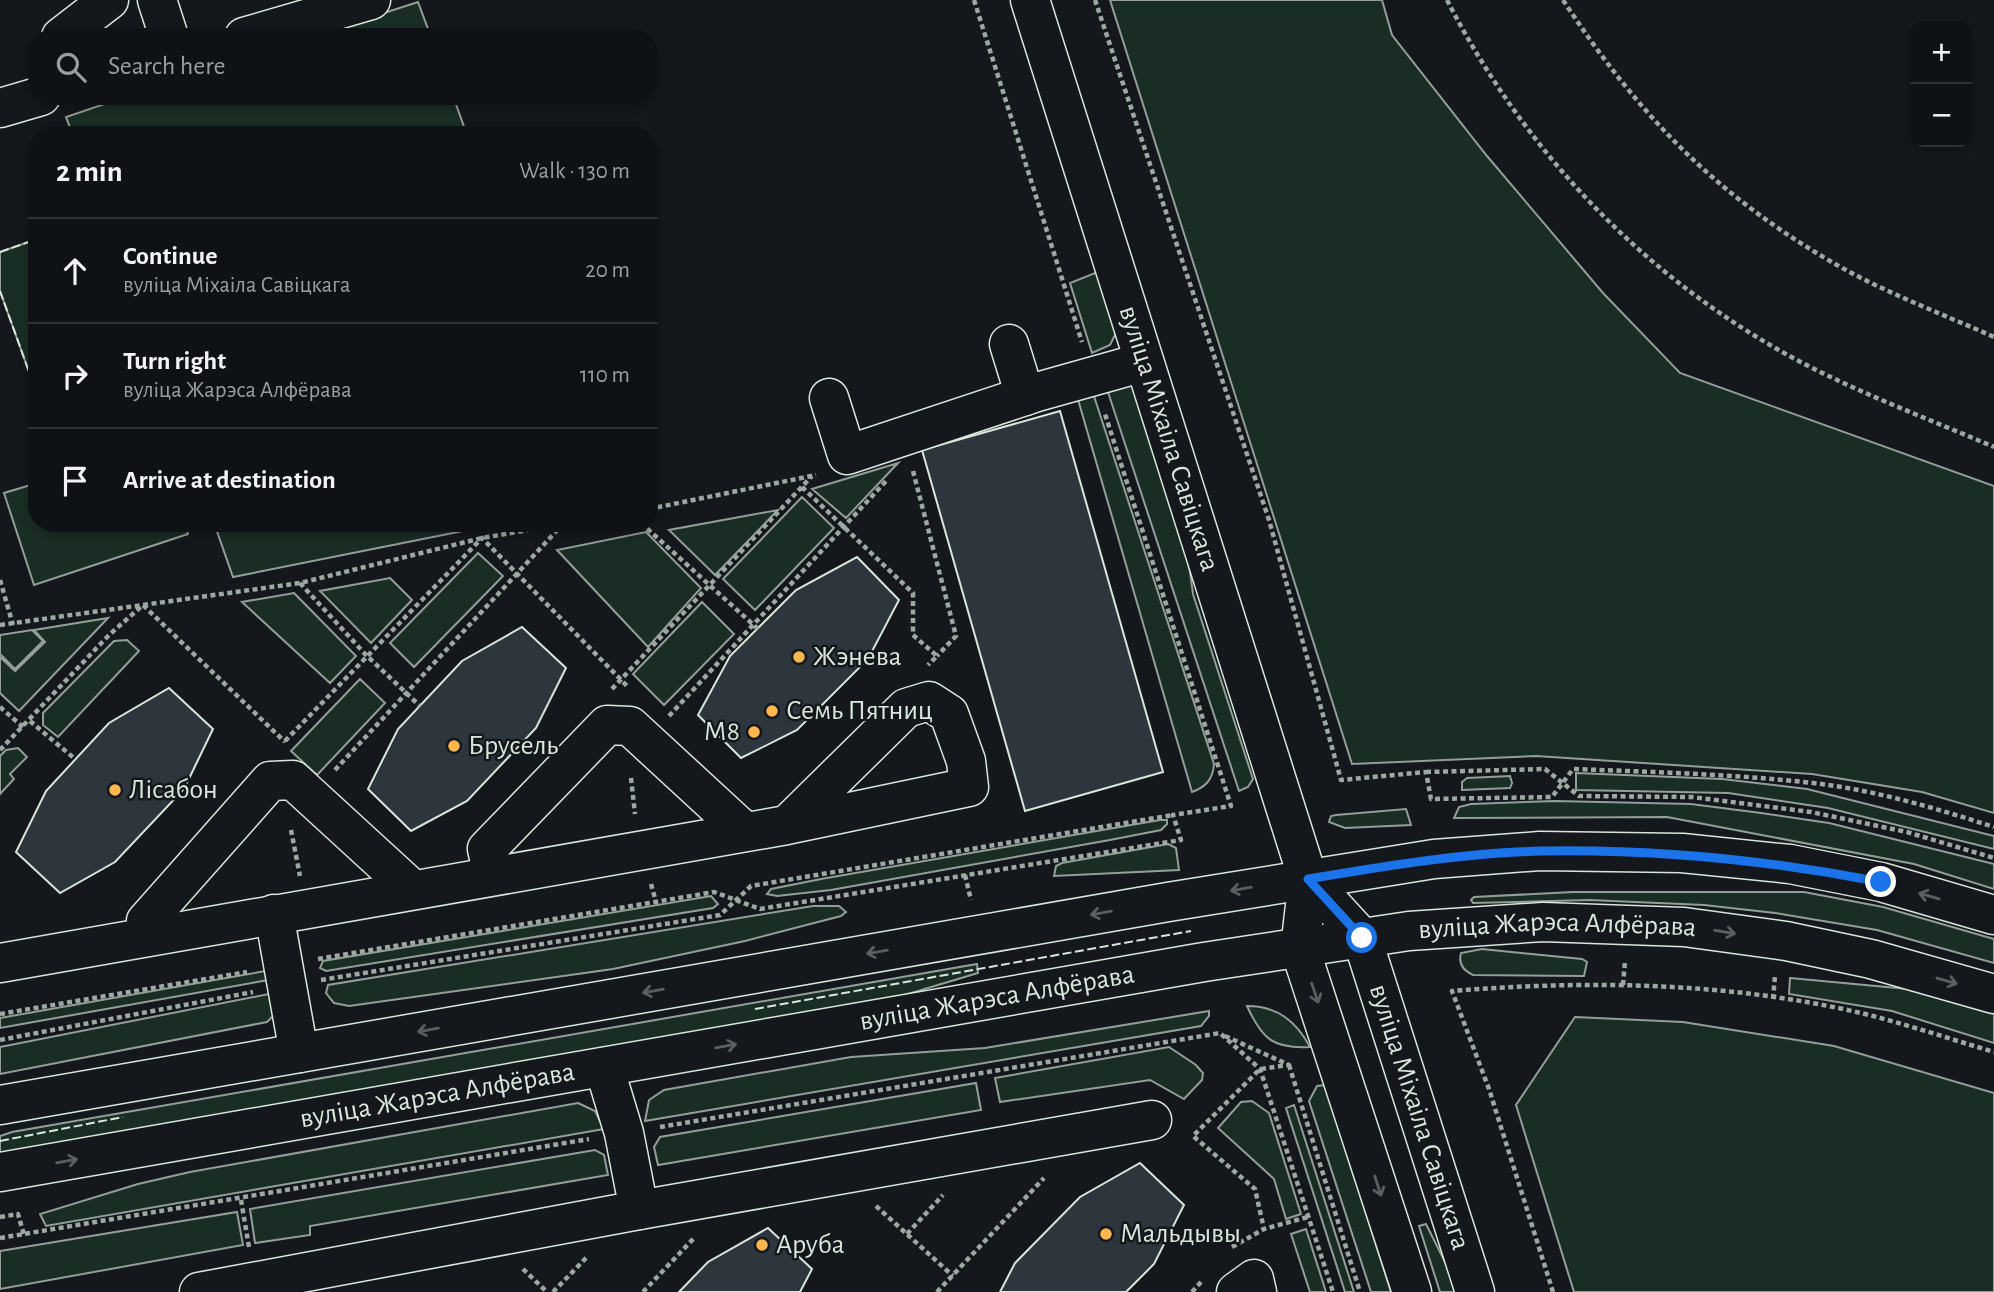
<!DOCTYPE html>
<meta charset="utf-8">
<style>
body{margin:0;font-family:"Alegreya Sans",sans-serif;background:#1d2022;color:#f1f3f6}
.controls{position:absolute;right:21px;top:21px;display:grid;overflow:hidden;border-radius:14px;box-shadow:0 4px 10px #0003}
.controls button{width:63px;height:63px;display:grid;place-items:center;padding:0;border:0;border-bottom:2px solid #2f3234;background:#0f1215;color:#f1f3f6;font:35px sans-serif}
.stop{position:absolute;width:21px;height:21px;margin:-16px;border:5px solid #1a73e8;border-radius:50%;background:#fff}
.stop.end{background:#1a73e8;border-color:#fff;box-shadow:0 2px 7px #0008}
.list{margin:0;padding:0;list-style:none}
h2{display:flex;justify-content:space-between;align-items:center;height:91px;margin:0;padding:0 28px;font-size:30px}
h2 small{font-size:23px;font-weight:400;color:#9b9ea0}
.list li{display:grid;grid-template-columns:46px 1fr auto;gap:21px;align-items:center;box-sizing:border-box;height:105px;padding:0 28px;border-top:2px solid #2f3234}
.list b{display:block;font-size:26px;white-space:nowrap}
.list p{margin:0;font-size:23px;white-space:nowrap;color:#9b9ea0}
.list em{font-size:23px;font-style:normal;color:#9b9ea0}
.icon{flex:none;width:38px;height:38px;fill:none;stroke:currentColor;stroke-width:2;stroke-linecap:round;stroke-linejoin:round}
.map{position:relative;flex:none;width:1994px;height:1292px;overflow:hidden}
.search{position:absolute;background:#0f1215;box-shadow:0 4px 10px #0003;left:28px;top:28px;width:630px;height:77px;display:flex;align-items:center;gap:18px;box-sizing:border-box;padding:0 24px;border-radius:28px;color:#9b9ea0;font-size:26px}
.panel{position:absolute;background:#0f1215;box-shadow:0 4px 10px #0003;left:28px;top:126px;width:630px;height:406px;border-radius:28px}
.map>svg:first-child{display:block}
</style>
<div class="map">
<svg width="1994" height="1292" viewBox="0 0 1994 1292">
<rect width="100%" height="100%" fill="#14181c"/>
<path fill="#1a2d24" stroke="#939e99" stroke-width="2" d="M 1110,0 L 1382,0 L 1392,35 L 1487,156 L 1603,293 L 1680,373 L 1994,486 L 1994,813 L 1922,792 L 1812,774 L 1536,756 L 1352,764 Z
M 418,2 L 431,37 L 310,37 Z
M 128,96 L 453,96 L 467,135 L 73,135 L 66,117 Z
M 37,239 L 37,394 L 0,291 L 0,252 Z
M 1100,271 L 1118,329 L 1110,345 L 1092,353 L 1070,283 Z
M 1131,384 L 1178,483 L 1193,594 L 1253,779 L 1248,787 L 1239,791 L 1106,386 Z
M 1092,390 L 1214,764 C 1213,779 1206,787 1192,792 L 1077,396 Z
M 898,463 L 846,518 L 812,489 Z
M 37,483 L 37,523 L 185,523 L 188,534 L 34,585 L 4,493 Z
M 802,497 L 834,528 L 755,610 L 723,579 Z
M 778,510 L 715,575 L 669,530 Z
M 214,523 L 503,523 L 233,577 Z
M 646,532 L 701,588 L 648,647 L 557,550 Z
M 478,553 L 503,576 L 414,667 L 390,643 Z
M 390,578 L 412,600 L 371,643 L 320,591 Z
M 294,593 L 356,656 L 330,683 L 242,602 Z
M 702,602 L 734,634 L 664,705 L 633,674 Z
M 108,618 L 19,711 L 0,693 L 0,657 L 15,671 L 45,642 L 34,630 Z
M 32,630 L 43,641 L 15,669 L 0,654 L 0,635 Z
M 127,640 L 139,651 L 58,737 L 43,725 L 43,713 L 114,641 Z
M 360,679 L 385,703 L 317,775 L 291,751 Z
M 18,748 L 27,757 L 10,774 L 14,779 L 0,794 L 0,756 L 6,750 Z
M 1576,773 L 1722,779 L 1807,789 L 1994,836 L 1994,849 L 1828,808 L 1728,793 L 1576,790 Z
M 1510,776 L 1512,783 L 1510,788 L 1462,790 L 1462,782 L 1467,778 Z
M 1555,801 L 1691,804 L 1761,813 L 1829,823 L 1994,864 L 1994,889 L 1914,864 L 1667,817 L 1454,818 L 1459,807 L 1471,804 Z
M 1406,809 L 1411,825 L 1345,828 L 1329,822 L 1331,816 L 1336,815 Z
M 1160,820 L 1167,820 L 1167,824 L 1161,830 L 1110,840 L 831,890 L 777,896 L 767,894 L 771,889 L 821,879 Z
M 1168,844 L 1176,848 L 1179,870 L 1054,876 L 1056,866 L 1062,863 Z
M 1573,892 L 1804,892 L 1883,907 L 1994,939 L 1994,963 L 1877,930 L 1775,913 L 1704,905 L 1589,900 L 1473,903 L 1471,900 L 1474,897 Z
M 711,896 L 718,904 L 713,908 L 326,971 L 320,968 L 323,961 Z
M 813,906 L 839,906 L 846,912 L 841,916 L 745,941 L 613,969 L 349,1006 L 334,1003 L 326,993 L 328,985 Z
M 1482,949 L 1582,959 L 1587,962 L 1584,976 L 1473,975 C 1464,971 1458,964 1461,953 Z
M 977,964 L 978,973 L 858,1009 L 0,1159 L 0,1136 L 12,1132 Z
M 277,969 L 274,979 L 0,1028 L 0,1018 Z
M 1790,978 L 1908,989 L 1994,1014 L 1994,1043 L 1892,1011 L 1789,994 Z
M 284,991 L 279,1010 L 267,1022 L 0,1074 L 0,1047 Z
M 1247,1006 C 1277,1006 1296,1021 1310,1047 C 1273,1049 1262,1039 1247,1006 Z
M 1209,1011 L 1209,1016 L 1201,1026 L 645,1121 L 649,1100 L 664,1090 L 851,1057 L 985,1048 Z
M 1575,1017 L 1683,1022 L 1834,1046 L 1994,1093 L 1994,1292 L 1574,1292 L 1516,1105 Z
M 1169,1047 L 1196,1065 L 1203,1073 L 1202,1080 L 1184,1099 L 1150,1080 L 1000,1102 L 995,1078 Z
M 976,1083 L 981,1110 L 658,1165 L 654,1147 L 660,1137 Z
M 1325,1085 L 1391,1292 L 1371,1292 L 1309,1101 L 1317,1086 Z
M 1252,1101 L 1269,1113 L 1301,1214 L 1286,1219 L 1274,1179 L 1218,1128 L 1241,1102 Z
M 578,1103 L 595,1111 L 604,1129 L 46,1226 L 40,1214 L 138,1184 L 190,1172 Z
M 1294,1105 L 1354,1292 L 1345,1292 L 1286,1108 Z
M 595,1150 L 604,1155 L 608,1175 L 310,1226 L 310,1235 L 255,1243 L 250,1209 Z
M 237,1212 L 243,1245 L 0,1289 L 0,1251 Z
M 1426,1224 L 1460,1292 L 1440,1292 L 1419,1226 Z
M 1306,1229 L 1326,1292 L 1310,1292 L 1291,1234 Z"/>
<path fill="#2c363c" stroke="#d8e6dc" stroke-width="2" d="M 1060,411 L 1163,772 L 1025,811 L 922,450 Z
M 857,557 L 899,600 L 868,659 L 797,730 L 741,758 L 698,715 L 730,656 L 796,590 Z
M 522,627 L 566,668 L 536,728 L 467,801 L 411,831 L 368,789 L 398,729 L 462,661 Z
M 169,688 L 213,729 L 184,789 L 115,862 L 60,893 L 16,852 L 46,791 L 109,723 Z
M 1140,1163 L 1184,1205 L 1154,1264 L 1126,1292 L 1000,1292 L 1015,1263 L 1080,1197 Z
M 768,1228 L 812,1269 L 800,1292 L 679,1292 L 708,1262 Z"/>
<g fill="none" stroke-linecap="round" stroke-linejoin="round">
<defs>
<g id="minor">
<path d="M 157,0 L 169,37"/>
<path id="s1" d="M 1030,0 L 1308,879 L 1300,949 L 1412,1292"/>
<path d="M 61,37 L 109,0"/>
<path d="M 244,37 L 371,0"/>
<path d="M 0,108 L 41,96"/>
<path d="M 1009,344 L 1025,396"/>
<path d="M 829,398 L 847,455 L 1037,392 L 1144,362"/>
<path d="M 493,876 L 487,849 L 607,725 L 630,726 L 745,832"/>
<path id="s2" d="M 1308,879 L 1362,938 L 1475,1292"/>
<path d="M 274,914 L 299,1053"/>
<path d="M 149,936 L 146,921 L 270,781 L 293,780 L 413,890"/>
<path d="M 0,963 L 787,825 L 969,787 L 966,761 L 949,714 L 929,701 L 906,708 L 787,825"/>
<path d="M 604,1067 L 624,1133 L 639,1210"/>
<path d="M 199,1292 L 639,1210 L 1152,1120"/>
<path d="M 1236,1292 L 1254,1279 L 1257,1292"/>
</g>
<g id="major">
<path d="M 0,1105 L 1168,902 L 1434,859 L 1540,851 L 1682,853 L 1790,864 L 1881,882 L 1994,915"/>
<path id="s3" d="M 0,1172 L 1204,962 L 1409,931 L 1543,922 L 1684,927 L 1786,941 L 1871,959 L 1994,994"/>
</g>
</defs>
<use href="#minor" stroke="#d8e6dc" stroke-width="41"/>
<use href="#major" stroke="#d8e6dc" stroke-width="41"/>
<path stroke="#9da8a2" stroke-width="4.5" stroke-dasharray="5 3.5" stroke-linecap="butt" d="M 974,0 L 1082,342
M 1095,0 L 1269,520 L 1341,780 L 1426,772 L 1431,799 L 1552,797 L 1573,769 C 1653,772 1733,774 1813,783 C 1875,790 1935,808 1994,827
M 1447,0 C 1522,146 1634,267 1777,349 C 1845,388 1922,416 1994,447
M 1563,0 C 1636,111 1710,190 1825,258 C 1878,290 1938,312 1994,337
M 913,471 L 956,636 L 937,656
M 802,487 L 913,593 L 913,635 L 937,656 L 928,665
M 649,509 L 816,475
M 641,523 L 758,629
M 0,580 L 13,625
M 300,583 L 366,655 L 420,706
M 0,625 L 300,583 L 482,538 L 569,523
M 612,689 L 812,476
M 0,707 L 23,727
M 669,716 L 886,481
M 30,721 L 75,759
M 285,741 L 482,538 L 629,688
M 0,750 L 109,635 L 143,605 L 285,742
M 335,770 L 562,525
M 1426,772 L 1545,769 L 1579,796 L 1692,797 L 1811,812 L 1907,832 L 1994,858
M 631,778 L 635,814
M 291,830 L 300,876
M 965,875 L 971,900
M 651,884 L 656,902
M 318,959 L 714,892 L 760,909 L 1138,847 L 1181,840 L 1173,815 L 1231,806 L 1104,411
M 321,980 L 720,915 L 751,886 L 1173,815
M 1623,985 L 1625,961
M 1773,999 L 1775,976
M 0,1014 L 247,972
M 1225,1036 L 1289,1065 L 1260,1069 L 1193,1136 L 1255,1189 L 1264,1229
M 0,1040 L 253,992
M 1289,1065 L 1360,1292
M 660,1127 L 1220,1033 L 1260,1069 L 1333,1292
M 241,1200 L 249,1247
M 876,1206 L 953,1276
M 0,1217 L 18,1214 L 24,1235
M 907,1234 L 943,1195
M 0,1238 L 589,1139
M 1232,1247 L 1264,1229 L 1308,1217
M 523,1269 L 547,1292
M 553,1292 L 587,1257
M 643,1292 L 694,1238
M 937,1292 L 1044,1178
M 1192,1292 L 1201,1282
M 1553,1292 L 1489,1089 L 1452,991 C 1588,980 1727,982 1861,1013 C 1906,1024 1950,1039 1994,1052"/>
<use href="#minor" stroke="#14181c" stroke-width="38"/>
<use href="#major" stroke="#14181c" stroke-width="38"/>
<path stroke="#d8e6dc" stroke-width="2" stroke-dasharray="9 3.5" stroke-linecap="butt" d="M 0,252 L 37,239
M 0,291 L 37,394
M 755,1009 L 1191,931
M 0,1141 L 123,1117"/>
</g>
<defs><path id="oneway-shaft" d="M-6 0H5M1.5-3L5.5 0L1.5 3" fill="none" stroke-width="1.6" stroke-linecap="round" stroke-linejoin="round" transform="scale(1.75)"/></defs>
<g stroke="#59605f">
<use href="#oneway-shaft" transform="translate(1241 889) rotate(170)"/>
<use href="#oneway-shaft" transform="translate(1929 896) rotate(-164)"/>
<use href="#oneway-shaft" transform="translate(1101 913) rotate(170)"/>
<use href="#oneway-shaft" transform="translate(1725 932) rotate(9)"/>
<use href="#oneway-shaft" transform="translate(877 952) rotate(170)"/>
<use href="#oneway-shaft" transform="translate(1947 981) rotate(16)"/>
<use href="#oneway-shaft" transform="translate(653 991) rotate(170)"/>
<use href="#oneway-shaft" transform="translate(1315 993) rotate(71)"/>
<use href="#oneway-shaft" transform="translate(428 1030) rotate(170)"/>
<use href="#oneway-shaft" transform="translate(726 1046) rotate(-10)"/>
<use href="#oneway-shaft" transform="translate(67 1161) rotate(-10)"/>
<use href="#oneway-shaft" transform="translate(1378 1186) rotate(72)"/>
</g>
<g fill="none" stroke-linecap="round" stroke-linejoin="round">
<path stroke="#1a73e8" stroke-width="9" d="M 1362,938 L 1308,879 C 1386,866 1463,853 1542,851 C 1656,849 1768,860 1881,882"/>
</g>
<g fill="#ffb74d" stroke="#14181c" stroke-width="2.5">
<circle cx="799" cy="657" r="7"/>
<circle cx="772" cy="711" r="7"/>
<circle cx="754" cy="732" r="7"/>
<circle cx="454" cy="746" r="7"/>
<circle cx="115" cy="790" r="7"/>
<circle cx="1106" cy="1234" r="7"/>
<circle cx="762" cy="1245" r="7"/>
</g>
<g text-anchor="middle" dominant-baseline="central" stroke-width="5" stroke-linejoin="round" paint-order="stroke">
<g font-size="28" fill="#d8e6dc" stroke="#14181c">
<text stroke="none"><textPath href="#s1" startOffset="460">вуліца Міхаіла Савіцкага</textPath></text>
<text stroke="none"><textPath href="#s3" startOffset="1578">вуліца Жарэса Алфёрава</textPath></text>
<text stroke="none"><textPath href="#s3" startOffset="1012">вуліца Жарэса Алфёрава</textPath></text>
<text stroke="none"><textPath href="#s3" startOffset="444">вуліца Жарэса Алфёрава</textPath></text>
<text stroke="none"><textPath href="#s2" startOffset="268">вуліца Міхаіла Савіцкага</textPath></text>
</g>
<g font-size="28" fill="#d8e6dc" stroke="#14181c" text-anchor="start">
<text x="813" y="657">Жэнева</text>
<text x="786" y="711">Семь Пятниц</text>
<text x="740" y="732" text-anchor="end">М8</text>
<text x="468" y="746">Брусель</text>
<text x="129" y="790">Лісабон</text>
<text x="1120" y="1234">Мальдывы</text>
<text x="776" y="1245">Аруба</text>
</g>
</g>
</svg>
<div class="controls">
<button>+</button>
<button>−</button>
</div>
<div class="stop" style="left:1362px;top:938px"></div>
<div class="stop end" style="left:1881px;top:882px"></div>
<div class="search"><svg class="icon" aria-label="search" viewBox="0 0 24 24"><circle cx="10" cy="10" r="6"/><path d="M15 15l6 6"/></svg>Search here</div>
<section class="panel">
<h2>2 min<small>Walk · 130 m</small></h2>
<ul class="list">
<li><svg class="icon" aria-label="ahead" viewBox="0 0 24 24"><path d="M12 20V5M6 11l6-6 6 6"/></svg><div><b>Continue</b><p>вуліца Міхаіла Савіцкага</p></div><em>20 m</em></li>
<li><svg class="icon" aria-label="right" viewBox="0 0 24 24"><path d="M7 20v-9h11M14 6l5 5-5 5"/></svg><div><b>Turn right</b><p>вуліца Жарэса Алфёрава</p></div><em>110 m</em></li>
<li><svg class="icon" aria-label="arrive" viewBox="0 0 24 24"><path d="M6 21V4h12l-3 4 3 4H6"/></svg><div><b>Arrive at destination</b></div></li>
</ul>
</section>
</div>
